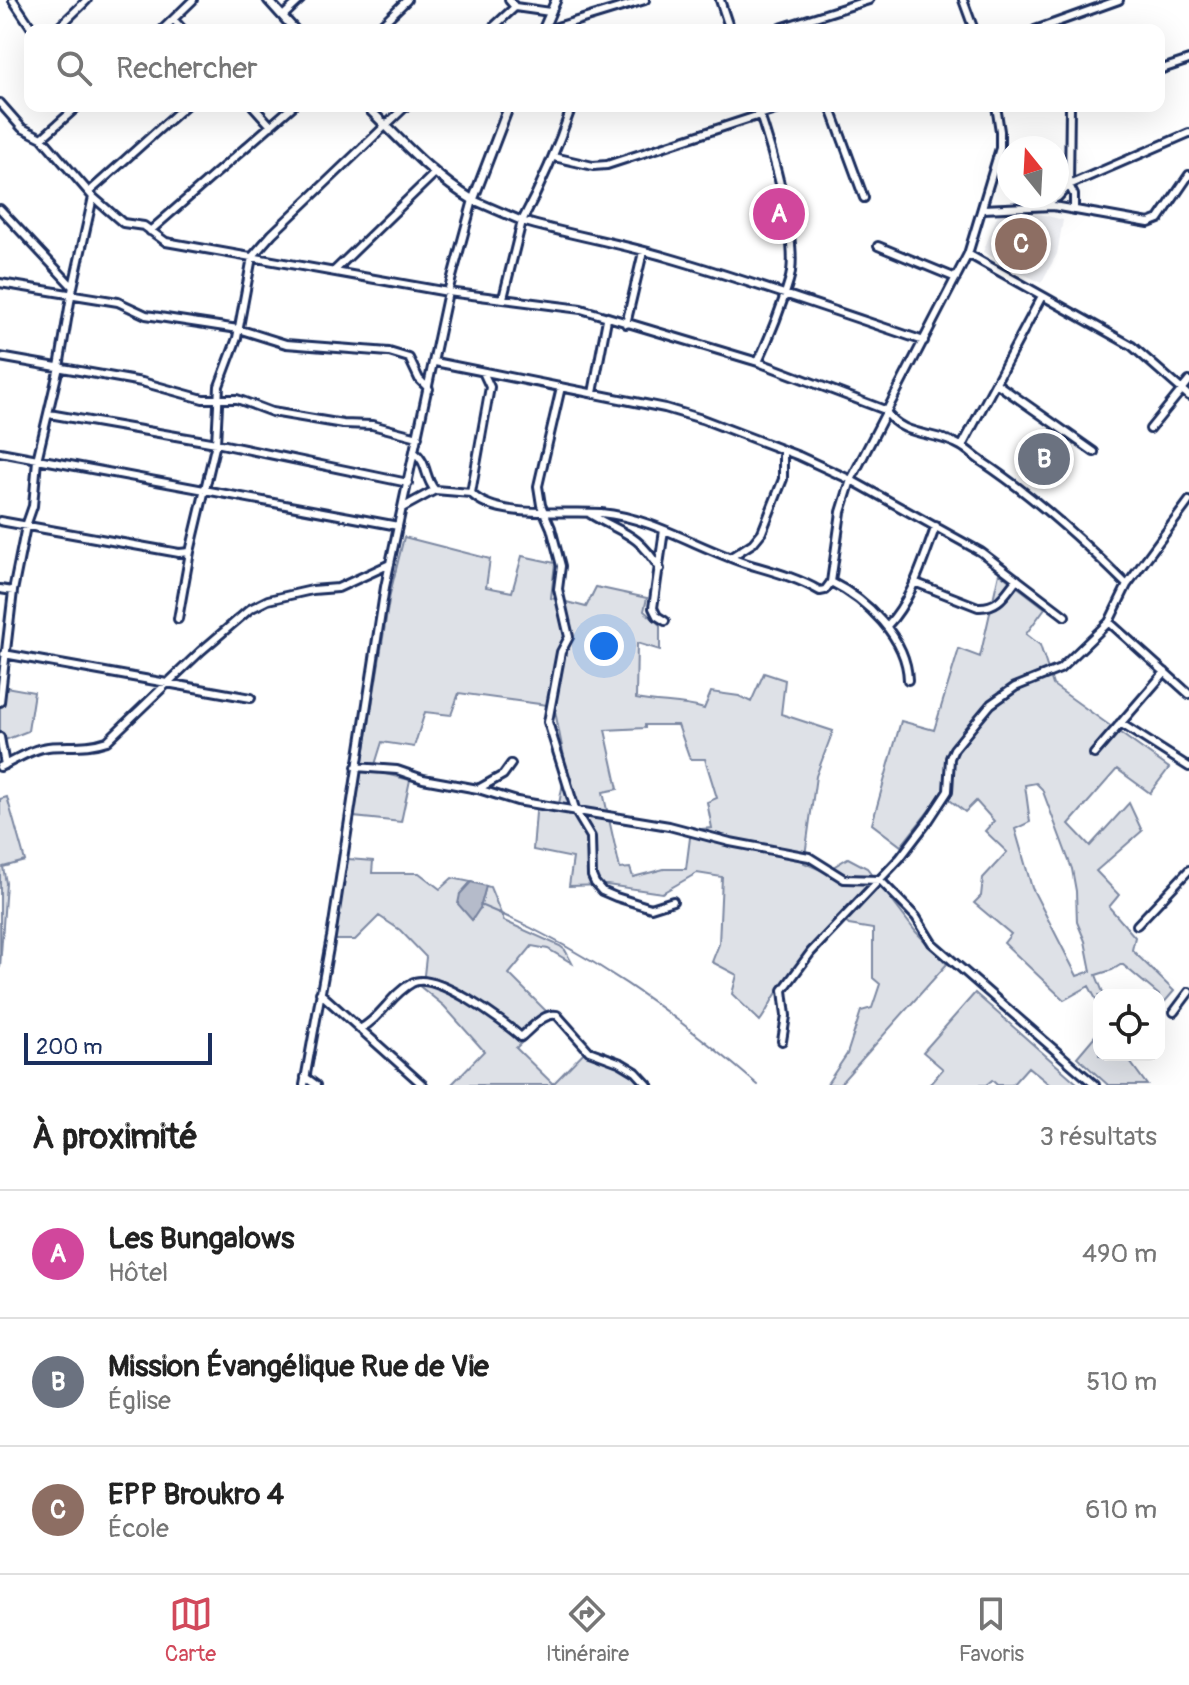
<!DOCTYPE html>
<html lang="fr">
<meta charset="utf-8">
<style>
body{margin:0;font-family:Pangolin,sans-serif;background:#f6f6f6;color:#222}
.controls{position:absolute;right:24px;bottom:24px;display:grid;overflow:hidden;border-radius:16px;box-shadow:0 8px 32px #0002}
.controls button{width:72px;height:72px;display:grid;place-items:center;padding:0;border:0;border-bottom:2px solid #e0e0e0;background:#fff;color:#222;font:40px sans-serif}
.compass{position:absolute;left:997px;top:136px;width:72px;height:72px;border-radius:50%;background:#fff;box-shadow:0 8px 32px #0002;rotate:342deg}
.scale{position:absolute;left:24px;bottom:20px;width:188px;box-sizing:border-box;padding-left:8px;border:4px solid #1b2f5e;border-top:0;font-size:22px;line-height:28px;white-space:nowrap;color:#1b2f5e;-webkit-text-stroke:6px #fff;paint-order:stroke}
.you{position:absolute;left:604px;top:646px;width:28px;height:28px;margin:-20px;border:6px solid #fff;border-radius:50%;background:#1a73e8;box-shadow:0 0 0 12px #1a73e833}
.badge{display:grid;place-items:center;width:52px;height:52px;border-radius:50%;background:#d1495b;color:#fff;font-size:26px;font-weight:700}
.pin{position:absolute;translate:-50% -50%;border:4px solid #fff;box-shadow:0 2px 8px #0006}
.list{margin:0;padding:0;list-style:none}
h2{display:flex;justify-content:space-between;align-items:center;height:104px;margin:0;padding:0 32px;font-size:34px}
h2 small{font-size:26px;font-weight:400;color:#767676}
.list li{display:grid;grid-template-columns:52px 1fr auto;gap:24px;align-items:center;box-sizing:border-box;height:128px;padding:0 32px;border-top:2px solid #e0e0e0}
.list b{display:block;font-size:30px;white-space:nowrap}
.list p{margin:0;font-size:26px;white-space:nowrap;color:#767676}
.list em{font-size:26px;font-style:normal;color:#767676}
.icon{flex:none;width:44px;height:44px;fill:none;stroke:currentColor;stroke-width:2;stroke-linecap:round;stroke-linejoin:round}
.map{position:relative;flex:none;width:1189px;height:1085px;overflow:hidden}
.search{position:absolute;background:#fff;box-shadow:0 8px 32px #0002;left:24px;right:24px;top:24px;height:88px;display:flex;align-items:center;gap:20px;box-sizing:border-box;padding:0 28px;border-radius:16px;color:#767676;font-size:30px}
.sheet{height:488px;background:#fff}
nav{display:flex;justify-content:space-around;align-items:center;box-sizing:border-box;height:112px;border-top:2px solid #e0e0e0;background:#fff;font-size:22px;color:#767676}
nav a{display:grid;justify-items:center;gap:4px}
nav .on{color:#d1495b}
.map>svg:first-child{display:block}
</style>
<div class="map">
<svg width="1189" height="1085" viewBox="0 0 1189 1085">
<rect width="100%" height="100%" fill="#fff"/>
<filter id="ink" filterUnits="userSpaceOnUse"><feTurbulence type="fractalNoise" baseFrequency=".0125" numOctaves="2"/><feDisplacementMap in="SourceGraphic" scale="16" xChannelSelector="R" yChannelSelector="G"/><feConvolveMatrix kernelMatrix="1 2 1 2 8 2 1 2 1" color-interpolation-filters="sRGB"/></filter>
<g filter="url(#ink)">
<path fill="#eff0f4" d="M 1002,204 L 1063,220 L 1057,254 L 1041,283 L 983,252 Z"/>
<path fill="#dee1e7" stroke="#7c88a2" stroke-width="2" fill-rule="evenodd" d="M 404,537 L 490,559 L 486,587 L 512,592 L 522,556 L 555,563 L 551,598 L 586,607 L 596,587 L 647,598 L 644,611 L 660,625 L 660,650 L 637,643 L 636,699 C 659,704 682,702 704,709 L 711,692 L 739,696 L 751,702 L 764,673 L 785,680 L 781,714 L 833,731 L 816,776 L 804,863 L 825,872 L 848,858 L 867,868 L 916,932 L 947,964 L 839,1085 L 827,1084 L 847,1054 L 861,1011 L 872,1008 L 880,984 L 873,978 L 873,929 L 849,925 L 843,920 C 819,943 793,965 776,994 C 770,1003 767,1012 760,1021 L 732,994 L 737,975 L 712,962 L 719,944 L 722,877 L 697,873 L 662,893 L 607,885 L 569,886 L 573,858 L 533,850 L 537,800 L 559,804 L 566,767 L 554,706 L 459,693 L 451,715 L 425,712 L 414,747 L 382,742 L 373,771 L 410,780 L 401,822 L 354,817 L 390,594 ZM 645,725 L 678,725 L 690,759 L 705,759 L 717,798 L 707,802 L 712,828 L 691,830 L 686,869 L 664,869 L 633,877 L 630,868 L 620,869 L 603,792 L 618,789 L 605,730 L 645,728 Z
M 999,573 L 1045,608 L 1026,634 L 1040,645 L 1053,685 L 1169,768 L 1150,793 L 1117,769 L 1069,824 L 1090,846 L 1129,803 L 1142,831 L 1096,871 L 1119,895 L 1109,907 L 1135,937 L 1132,950 L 1174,991 L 1162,1005 L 1159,995 L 1122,964 L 1112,970 L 1096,975 L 1104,995 L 1099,995 L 1099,1005 L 1089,986 L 1064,1000 L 1004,943 L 1011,934 L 974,903 L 981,896 L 983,878 L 1007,852 L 985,831 L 994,821 L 976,801 L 965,812 L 942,794 L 901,846 L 872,824 L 901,721 L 934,730 L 959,649 L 980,657 ZM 1036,783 L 1042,789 L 1072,869 L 1076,891 L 1077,922 L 1085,941 L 1091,971 L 1077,976 L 1032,888 L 1015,829 L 1030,822 L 1025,785 Z
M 0,686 L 34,692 L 28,731 L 0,742 Z
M 7,797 L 25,861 L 3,867 L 6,883 L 0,968 L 0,799 Z
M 348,859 L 373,861 L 372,873 L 419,873 L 440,889 L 452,878 L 471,882 L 460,894 L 480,908 L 486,886 L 490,887 L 504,921 L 560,946 L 565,950 L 572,963 L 548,949 L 532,946 L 509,974 L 550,1015 L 516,1048 L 553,1084 L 589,1047 C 614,1053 637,1065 654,1085 L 453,1085 L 452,1084 L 484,1051 L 444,1006 L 417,984 L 424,975 L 426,957 L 400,930 L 379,916 L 355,940 L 334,940 Z
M 975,993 L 1079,1085 L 1050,1085 L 1028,1067 L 1012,1085 L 997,1085 L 992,1080 L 986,1085 L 929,1085 L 943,1069 L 923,1052 Z
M 1099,1031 L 1099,1055 L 1125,1055 L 1147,1085 L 1108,1085 L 1077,1057 Z"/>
<path fill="#b5bbca" stroke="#77839f" stroke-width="2" d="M 471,882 L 486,886 L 480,908 L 472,920 L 458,904 L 460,894 Z"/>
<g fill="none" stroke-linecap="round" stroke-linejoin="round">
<path stroke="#77839f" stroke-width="2" d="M 480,905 C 584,947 673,1012 758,1085"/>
<defs>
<path id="minor" d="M 13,0 L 33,30
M 509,0 L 515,7 L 550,12
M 720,0 L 730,30
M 963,0 L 974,30
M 283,16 L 300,0
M 174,20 L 183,30
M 56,30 L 87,0
M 162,30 L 193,0
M 376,30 L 407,0
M 490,30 L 515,7
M 547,30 L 645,0
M 774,30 L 869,0
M 1035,30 L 1119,0
M 1159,70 L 1189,60
M 0,103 L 22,128 L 42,138 L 93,197 L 123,223 L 144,226 L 166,242 L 448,292 L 581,309 L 758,362 L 885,410 C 901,438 936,431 961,446 C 968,450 974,456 981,461 C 1034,496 1082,540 1127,585
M 253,106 L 271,126
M 757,106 C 770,144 801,244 789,281 C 781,309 770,336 758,362
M 830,106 L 864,198
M 1070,106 L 1069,185 L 1074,195 L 1074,210
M 42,138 L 78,106
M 554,157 L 593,166 L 607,165 L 787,106
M 89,192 L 185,106
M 1043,205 L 1058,197 L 1069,185 L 1189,133
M 0,209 L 73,287
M 983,209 L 1053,206 L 1149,223 L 1159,219 L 1189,175
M 150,231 L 293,106
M 878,246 L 956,278
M 968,254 L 1132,346 L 1189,396
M 334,271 L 435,173
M 0,283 L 118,302 L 146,315 L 238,329 L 286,344 L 389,352 L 409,358 L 419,379 L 429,389
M 503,298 L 522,221 C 570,235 619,243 666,257 C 753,282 838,312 924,341
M 626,324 L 643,252
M 0,357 L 142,382 L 203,399 L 237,399 L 272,412 L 343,424 L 372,425 L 418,437
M 435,362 L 665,408 L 702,419 L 799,456 L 851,480 L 981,552 L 1065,616
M 996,383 L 1094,452
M 561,387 L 538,486 L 541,505 L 551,528 L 561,566 L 558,589 L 569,637 L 561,652 L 548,722 L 576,812 L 591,837 L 592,876 L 595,883 L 602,891 L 616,897 L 651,908 L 673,901
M 593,393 L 607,319
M 49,414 L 216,443 L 408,483
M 1150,429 L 1189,381
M 962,446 L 1042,296
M 0,452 L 398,526
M 414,452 C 428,462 424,478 435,490 L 471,493 C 495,520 568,510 601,513 C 655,518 701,550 751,565 C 775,572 798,578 820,591 L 825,590 L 831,582 L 841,512 L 851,480 L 968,254 L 1000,148 L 1000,131 L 996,106
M 471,493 L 490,387 L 483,372
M 402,508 L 435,490
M 590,514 C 623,534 637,532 660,569
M 0,521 L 179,553 L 190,552
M 664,530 L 653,608 L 657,616 L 665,621
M 731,557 L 753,543 L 762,532 L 783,479 L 783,450
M 831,582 C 866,599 907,638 908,680
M 914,582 L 978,607 C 999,608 1005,594 1017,579
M 0,589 L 13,591
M 178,619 L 190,552 L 216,443 L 219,386 L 237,338 L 252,257 L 272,234 L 406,106
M 1109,622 L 1189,694
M 887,626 C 912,600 923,560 936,526
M 4,654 L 251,698
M 0,702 L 13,591 L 26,526 L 33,506 L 37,460 L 59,367 L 71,296 L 93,197
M 1120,723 L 1189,767
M 0,737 L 5,765
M 1094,754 L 1165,672
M 0,767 C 16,760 31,749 48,747 C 69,745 87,748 107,741 L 201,651 L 250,609 L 268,600 L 312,590 L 338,588 L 390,564
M 356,767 L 397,770 L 423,779 L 478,789 L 517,801 L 669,826 L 730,842 L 809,857 L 844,879 L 880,880 L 916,917 L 932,943 L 1095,1085
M 478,789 L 503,775 L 511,764
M 1137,925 L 1189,870
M 320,993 L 423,1085
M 1174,1012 L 1189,992
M 360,1029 C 381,1018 391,994 412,983 C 434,970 503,1021 521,1037 C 531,1029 544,1012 557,1015 L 589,1051 L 621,1063 L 636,1072 L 648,1085
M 782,1041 L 786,1016 L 783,990 L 811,952 L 900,858 L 929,820 L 948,791 L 950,758 L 954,749 L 976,722 L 991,704 L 1015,687 L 1060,669 L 1109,622 L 1127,585 L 1189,501
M 305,1077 L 316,1085
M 304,1085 L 331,937 L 385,587 L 448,292 L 473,200 L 522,221 C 542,184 558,146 572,106"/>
<path id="tertiary" d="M 268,0 L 295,30
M 543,30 L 556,0
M 366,106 C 400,139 432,176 473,200 L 509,106"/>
</defs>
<use href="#minor" stroke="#1b2f5e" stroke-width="12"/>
<use href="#tertiary" stroke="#1b2f5e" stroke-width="13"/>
<use href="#minor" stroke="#fff" stroke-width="6"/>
<use href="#tertiary" stroke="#fff" stroke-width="7"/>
</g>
</g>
</svg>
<div class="controls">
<button><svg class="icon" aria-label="locate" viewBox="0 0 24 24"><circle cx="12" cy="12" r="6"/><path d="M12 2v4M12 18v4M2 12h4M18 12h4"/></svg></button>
</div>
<svg class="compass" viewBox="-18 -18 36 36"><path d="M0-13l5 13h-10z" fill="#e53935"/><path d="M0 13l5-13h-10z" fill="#767676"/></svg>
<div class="scale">200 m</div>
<div class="you"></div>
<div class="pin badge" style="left:779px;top:214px;background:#d1479c">A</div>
<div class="pin badge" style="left:1044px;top:459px;background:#6b7280">B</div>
<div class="pin badge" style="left:1021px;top:244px;background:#8d6e63">C</div>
<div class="search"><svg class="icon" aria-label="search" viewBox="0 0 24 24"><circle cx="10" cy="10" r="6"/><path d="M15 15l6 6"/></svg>Rechercher</div>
</div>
<section class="sheet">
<h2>À proximité<small>3 résultats</small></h2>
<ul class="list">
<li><span class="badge" style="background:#d1479c">A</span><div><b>Les Bungalows</b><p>Hôtel</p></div><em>490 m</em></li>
<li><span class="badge" style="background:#6b7280">B</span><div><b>Mission Évangélique Rue de Vie</b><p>Église</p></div><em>510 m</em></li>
<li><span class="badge" style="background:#8d6e63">C</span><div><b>EPP Broukro 4</b><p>École</p></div><em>610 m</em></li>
</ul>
</section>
<nav>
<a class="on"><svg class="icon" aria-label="map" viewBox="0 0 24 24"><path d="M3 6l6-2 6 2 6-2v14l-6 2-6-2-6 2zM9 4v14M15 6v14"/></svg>Carte</a>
<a><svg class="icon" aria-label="directions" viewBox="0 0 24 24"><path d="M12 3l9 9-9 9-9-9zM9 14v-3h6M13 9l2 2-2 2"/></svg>Itinéraire</a>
<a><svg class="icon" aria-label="saved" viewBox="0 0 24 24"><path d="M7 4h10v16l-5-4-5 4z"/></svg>Favoris</a>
</nav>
